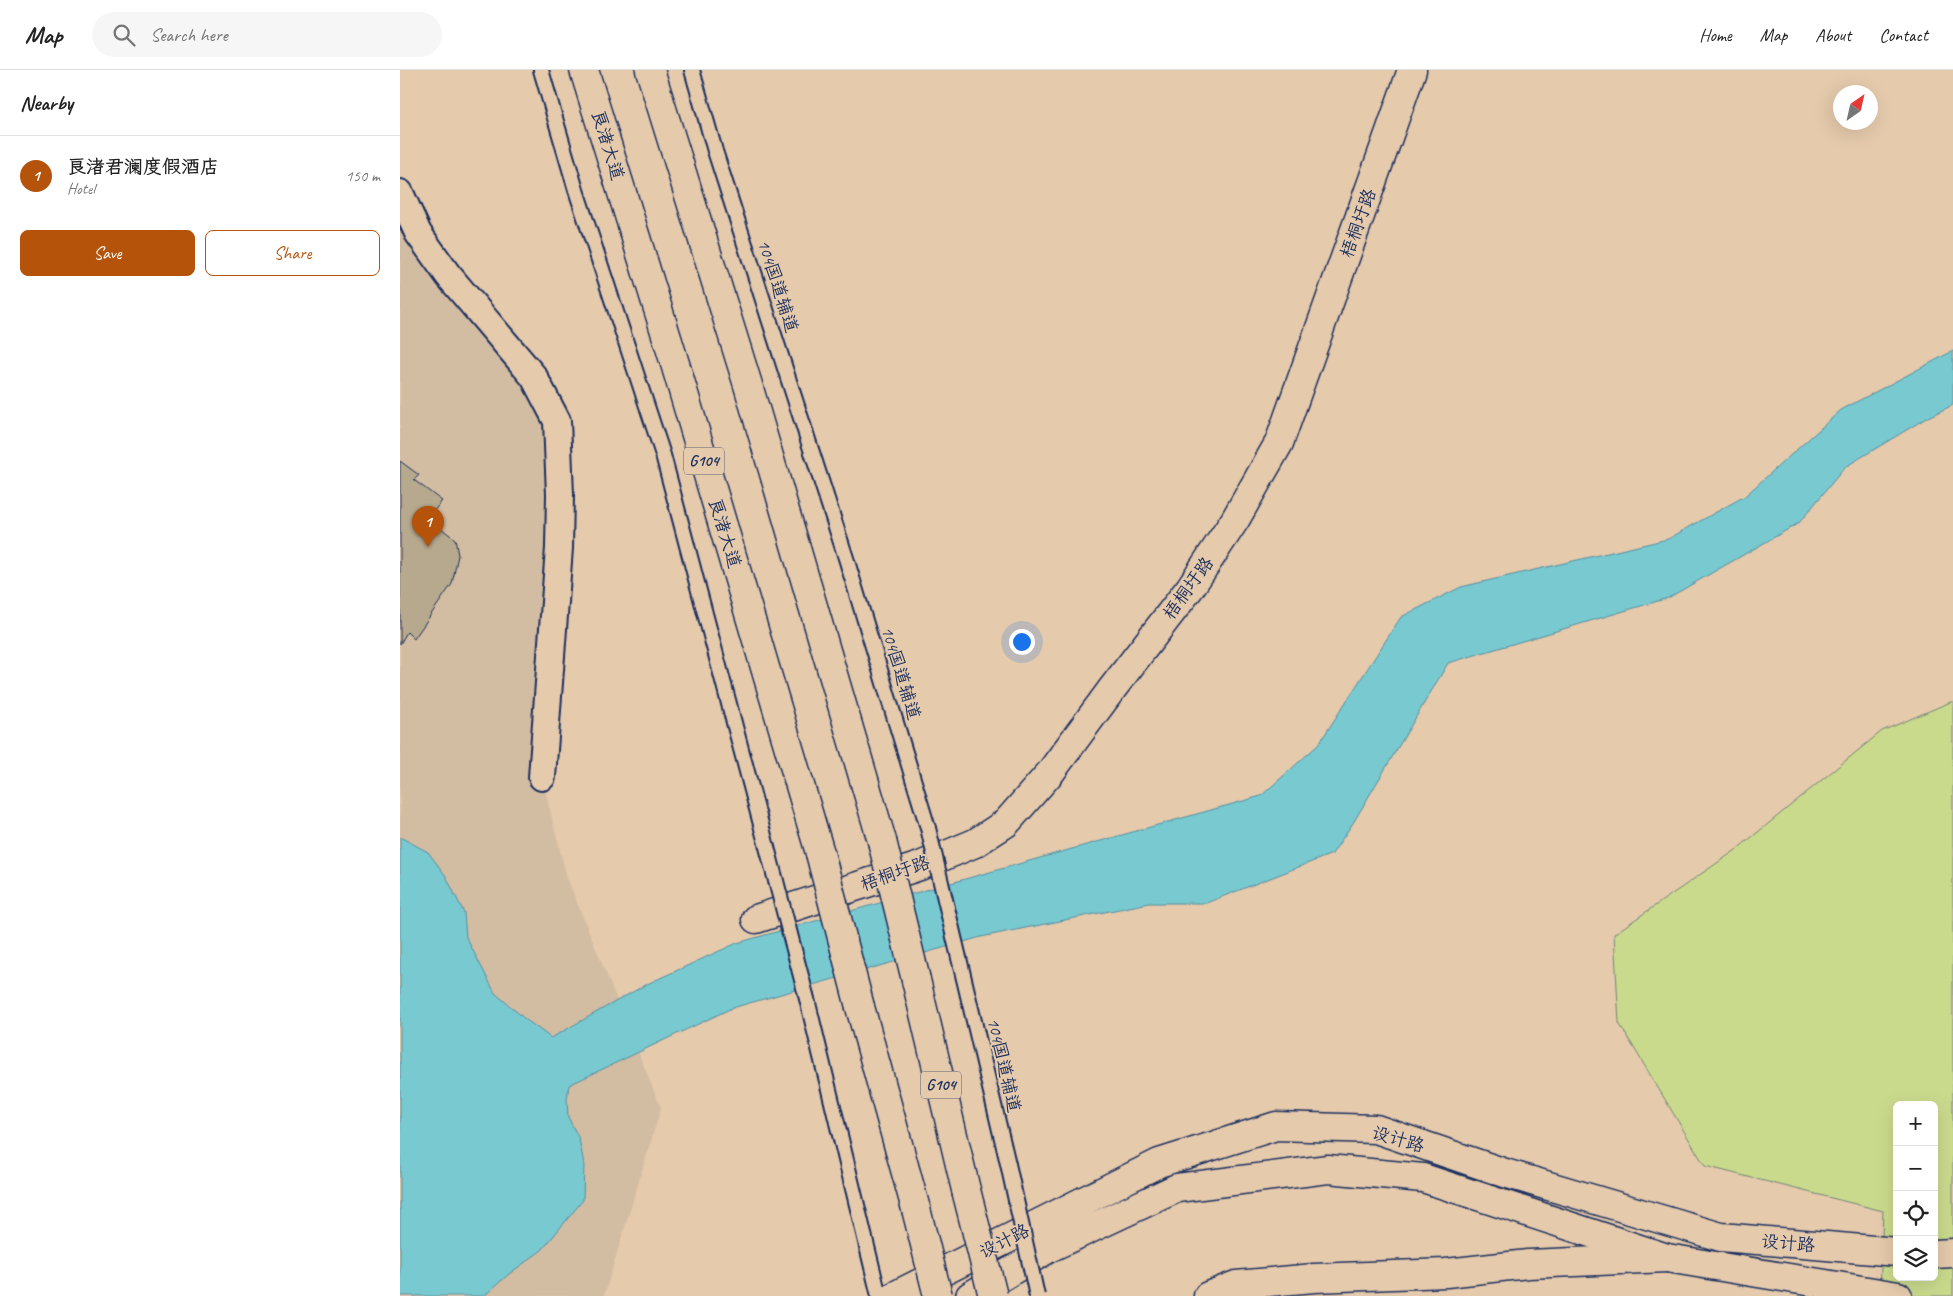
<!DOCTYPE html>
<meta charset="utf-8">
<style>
body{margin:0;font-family:Caveat,"LXGW WenKai TC",sans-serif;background:#f6f6f6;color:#222}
.controls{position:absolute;right:15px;bottom:15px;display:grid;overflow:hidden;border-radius:8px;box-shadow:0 5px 20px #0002}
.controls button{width:45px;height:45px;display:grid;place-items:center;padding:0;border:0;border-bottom:1px solid #e0e0e0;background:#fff;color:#222;font:25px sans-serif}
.compass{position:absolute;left:1433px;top:15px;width:45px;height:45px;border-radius:50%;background:#fff;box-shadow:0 5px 20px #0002;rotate:34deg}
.you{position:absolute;left:621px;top:571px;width:18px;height:18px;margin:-12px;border:4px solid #fff;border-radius:50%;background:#1a73e8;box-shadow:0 0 0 8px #1a73e833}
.badge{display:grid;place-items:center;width:32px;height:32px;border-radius:50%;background:#b45309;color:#fff;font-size:16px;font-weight:700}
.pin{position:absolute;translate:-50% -41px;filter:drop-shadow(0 1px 2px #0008)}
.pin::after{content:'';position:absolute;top:26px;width:18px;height:15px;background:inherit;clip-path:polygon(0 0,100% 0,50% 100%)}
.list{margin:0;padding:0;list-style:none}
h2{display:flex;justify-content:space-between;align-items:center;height:65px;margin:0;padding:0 20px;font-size:21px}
h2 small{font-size:16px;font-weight:400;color:#767676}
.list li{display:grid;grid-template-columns:32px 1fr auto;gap:15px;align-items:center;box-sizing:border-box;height:80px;padding:0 20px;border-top:1px solid #e0e0e0}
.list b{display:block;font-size:19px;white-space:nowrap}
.list p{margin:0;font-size:16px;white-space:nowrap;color:#767676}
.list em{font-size:16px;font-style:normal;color:#767676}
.actions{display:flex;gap:10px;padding:15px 20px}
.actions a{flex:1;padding:11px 0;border:1px solid #b45309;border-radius:8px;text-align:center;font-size:18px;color:#b45309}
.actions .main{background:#b45309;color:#fff}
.icon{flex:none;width:28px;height:28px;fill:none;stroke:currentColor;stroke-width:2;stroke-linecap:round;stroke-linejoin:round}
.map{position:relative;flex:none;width:1553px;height:1226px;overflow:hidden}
header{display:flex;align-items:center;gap:30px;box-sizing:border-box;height:70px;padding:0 25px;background:#fff;border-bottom:1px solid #e0e0e0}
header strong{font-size:24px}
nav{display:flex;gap:28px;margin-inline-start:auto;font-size:18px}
.search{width:350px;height:45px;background:#f6f6f6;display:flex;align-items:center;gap:12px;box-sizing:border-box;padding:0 18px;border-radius:28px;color:#767676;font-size:19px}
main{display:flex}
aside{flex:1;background:#fff}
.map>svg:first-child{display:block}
</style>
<header>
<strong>Map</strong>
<div class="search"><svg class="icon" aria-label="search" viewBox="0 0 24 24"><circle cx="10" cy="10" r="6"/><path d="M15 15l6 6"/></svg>Search here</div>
<nav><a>Home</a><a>Map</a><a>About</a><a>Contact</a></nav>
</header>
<main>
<aside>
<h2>Nearby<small></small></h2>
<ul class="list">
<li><span class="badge">1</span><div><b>良渚君澜度假酒店</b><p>Hotel</p></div><em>150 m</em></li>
</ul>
<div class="actions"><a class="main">Save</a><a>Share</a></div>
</aside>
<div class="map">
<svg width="1553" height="1226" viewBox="0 0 1553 1226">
<rect width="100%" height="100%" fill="#e5caac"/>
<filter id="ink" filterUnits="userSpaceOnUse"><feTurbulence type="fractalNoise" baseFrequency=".02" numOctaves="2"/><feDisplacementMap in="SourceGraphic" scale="10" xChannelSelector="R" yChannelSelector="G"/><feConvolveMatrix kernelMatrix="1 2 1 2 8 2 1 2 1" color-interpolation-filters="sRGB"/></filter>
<g filter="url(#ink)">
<path fill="#d3bda2" d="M 0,123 L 157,351 L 142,708 L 167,808 L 261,1038 L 204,1226 L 0,1226 Z"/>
<path fill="#cada8d" stroke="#728476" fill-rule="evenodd" d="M 1553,631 L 1553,1226 L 1480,1226 L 1483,1141 L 1305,1096 L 1219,953 L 1214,864 L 1336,780 L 1482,661 ZM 1497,1035 L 1534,1035 L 1534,1207 L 1497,1207 Z"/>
<path fill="#78cad0" stroke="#538ca2" d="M 1553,281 L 1553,335 L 1528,347 L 1445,397 L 1399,453 L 1268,528 L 1048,593 L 953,753 L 932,784 L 806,833 L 749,833 L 581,867 L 332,938 L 169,1015 L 167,1029 L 168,1047 L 179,1069 L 184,1094 L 183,1130 L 142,1180 L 109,1204 L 84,1226 L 0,1226 L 0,767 L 28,782 L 46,806 L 64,843 L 66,867 L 95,923 L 125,949 L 151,968 L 245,915 L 337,873 L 861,726 L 918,675 L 1001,547 L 1061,517 L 1268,469 L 1345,426 L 1441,340 Z"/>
<path fill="#b6a98e" stroke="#1b2f5e" d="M 0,391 L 19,405 L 14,410 L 42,431 L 28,448 L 55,469 L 58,485 L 52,514 L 14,569 L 7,562 L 0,574 Z"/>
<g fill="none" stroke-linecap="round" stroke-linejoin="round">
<defs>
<path id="service" d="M 141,0 L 176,120 L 263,385 L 376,811
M 292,0 L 315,81 L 446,488 L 528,758
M 559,888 L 608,1094
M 407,929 L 479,1226"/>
<path id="minor" d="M 0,123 L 18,163 L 48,205 L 134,307 L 157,351 L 160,425 L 159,478 L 142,707"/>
<path id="tertiary" d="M 356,849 L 520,796 L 575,773 L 606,753 L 650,703 L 712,619 L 790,518 L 835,450 L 879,373 L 1012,0"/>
<path id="secondary" d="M 1534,1184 L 1553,1183
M 494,1226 L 759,1093 L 876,1056 L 976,1059 L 1105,1103 L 1321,1167 L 1497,1182
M 570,1226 L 649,1178 L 777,1118 L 928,1099 L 1023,1108 L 1267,1188 L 1498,1226"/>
<path id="trunk" d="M 184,0 L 276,297 L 420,783
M 250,0 L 348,315 L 482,771
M 516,910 L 566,1120
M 460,937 L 516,1139
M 808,1226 L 836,1215 L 914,1208 L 1046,1203 L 1128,1194 L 1267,1188"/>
</defs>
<use href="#service" stroke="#1b2f5e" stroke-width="18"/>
<use href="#minor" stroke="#1b2f5e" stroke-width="30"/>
<use href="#tertiary" stroke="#1b2f5e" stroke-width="31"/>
<use href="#secondary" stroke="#1b2f5e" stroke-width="31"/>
<use href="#trunk" stroke="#1b2f5e" stroke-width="31"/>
<use href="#service" stroke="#e5caac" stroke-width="14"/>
<use href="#minor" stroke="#e5caac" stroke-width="26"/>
<use href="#tertiary" stroke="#e5caac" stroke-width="28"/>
<use href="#secondary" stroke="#e5caac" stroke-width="28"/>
<use href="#trunk" stroke="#e5caac" stroke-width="28"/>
<defs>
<path id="service-bridge" d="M 528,758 L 559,888
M 376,811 L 407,929
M 608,1094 L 637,1226"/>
<path id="trunk-bridge" d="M 482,771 L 516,910
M 420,783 L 460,937
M 566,1120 L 593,1226
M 516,1139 L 538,1226"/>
</defs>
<use href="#service-bridge" stroke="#1b2f5e" stroke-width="18" stroke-linecap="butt"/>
<use href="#trunk-bridge" stroke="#1b2f5e" stroke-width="31" stroke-linecap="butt"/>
<use href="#service-bridge" stroke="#e5caac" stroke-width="14"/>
<use href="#trunk-bridge" stroke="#e5caac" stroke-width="28"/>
</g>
</g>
<g text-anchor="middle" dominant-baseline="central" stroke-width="4" stroke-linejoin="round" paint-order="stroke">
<g fill="#e5caac" stroke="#585e75" stroke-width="1">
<rect x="284" y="377.5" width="40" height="27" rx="4"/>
<rect x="521" y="1001.5" width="40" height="27" rx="4"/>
</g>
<g font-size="16" font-weight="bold" fill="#1b2f5e">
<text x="304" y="391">G104</text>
<text x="541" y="1015">G104</text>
</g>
<g font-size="18" fill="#1b2f5e" stroke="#e5caac">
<text transform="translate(208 75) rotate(73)">良渚大道</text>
<text transform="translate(958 153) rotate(-70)">梧桐圩路</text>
<text transform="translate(378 216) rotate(72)">104国道辅道</text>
<text transform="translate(325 463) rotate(73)">良渚大道</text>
<text transform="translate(788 518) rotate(-54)">梧桐圩路</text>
<text transform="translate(501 603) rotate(73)">104国道辅道</text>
<text transform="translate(495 803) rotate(-19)">梧桐圩路</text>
<text transform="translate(604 995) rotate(77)">104国道辅道</text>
<text transform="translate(998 1069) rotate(16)">设计路</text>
<text transform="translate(604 1171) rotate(-27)">设计路</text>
<text transform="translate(1388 1173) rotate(5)">设计路</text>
</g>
</g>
</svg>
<div class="controls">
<button>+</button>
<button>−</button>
<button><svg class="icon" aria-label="locate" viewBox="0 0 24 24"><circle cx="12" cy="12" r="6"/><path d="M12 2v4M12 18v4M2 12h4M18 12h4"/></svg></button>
<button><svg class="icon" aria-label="layers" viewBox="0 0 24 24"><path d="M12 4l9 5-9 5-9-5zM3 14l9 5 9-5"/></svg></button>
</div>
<svg class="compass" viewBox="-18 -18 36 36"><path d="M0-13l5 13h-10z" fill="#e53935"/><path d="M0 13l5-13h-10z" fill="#767676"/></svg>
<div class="you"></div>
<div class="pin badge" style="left:28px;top:477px">1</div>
</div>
</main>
